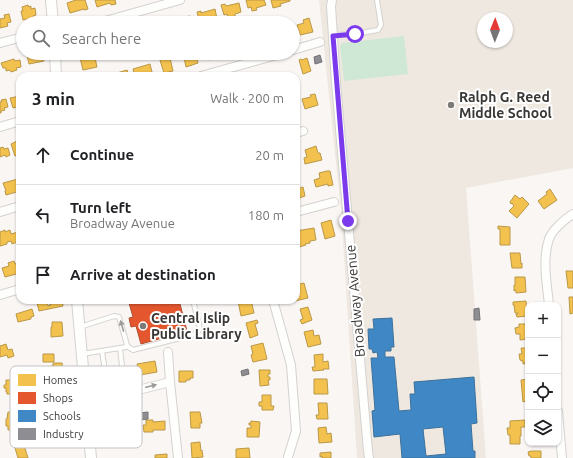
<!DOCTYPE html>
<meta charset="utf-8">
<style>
body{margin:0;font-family:Ubuntu,sans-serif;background:#f6f6f6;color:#202124}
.controls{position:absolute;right:12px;bottom:12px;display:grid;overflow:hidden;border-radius:8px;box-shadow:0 1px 3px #0004}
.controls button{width:36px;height:36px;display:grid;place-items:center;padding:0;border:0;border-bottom:1px solid #e0e0e0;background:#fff;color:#202124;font:20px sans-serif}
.compass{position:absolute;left:477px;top:12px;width:36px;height:36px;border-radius:50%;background:#fff;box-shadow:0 1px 3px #0004;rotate:1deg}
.stop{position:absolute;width:12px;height:12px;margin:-9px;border:3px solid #7c3aed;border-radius:50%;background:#fff}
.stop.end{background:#7c3aed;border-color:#fff;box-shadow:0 1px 4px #0008}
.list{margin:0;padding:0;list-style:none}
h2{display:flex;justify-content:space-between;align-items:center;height:52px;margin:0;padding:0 16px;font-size:17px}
h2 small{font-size:13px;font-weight:400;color:#757577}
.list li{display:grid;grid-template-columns:26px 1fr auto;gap:12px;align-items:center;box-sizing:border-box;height:60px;padding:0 16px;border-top:1px solid #e0e0e0}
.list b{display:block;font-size:15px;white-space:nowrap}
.list p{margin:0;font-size:13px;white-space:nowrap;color:#757577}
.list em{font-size:13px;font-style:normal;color:#757577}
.icon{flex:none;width:22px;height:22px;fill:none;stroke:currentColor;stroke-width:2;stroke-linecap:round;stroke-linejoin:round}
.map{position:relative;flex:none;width:573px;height:458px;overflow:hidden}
.search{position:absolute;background:#fff;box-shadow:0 1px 3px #0004;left:16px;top:16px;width:284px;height:44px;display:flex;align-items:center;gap:10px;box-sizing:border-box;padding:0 14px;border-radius:22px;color:#757577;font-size:15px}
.panel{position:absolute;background:#fff;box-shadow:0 1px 3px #0004;left:16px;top:72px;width:284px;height:232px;border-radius:12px}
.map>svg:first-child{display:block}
</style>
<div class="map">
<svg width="573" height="458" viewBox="0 0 573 458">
<rect width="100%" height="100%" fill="#f9f6f4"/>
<path fill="#efe8e1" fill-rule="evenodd" d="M 319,0 L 573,0 L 573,168 L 466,188 L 486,458 L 357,458 L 341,211 ZM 483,18 L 507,18 L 507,42 L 483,42 Z"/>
<path fill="#cfe7d5" d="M 404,36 L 408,74 L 344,81 L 340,46 L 342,43 Z"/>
<path fill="#f2c14e" stroke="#bb9847" d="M 76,0 L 85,0 L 88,9 L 84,10 L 84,9 L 70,13 L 67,3 Z
M 95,0 L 115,0 L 116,4 L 111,5 L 110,3 L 97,7 Z
M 246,0 L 264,0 L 266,5 L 256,8 L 257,10 L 252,11 L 251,7 L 248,8 Z
M 271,0 L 290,0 L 290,1 L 280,4 L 281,6 L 273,8 Z
M 239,3 L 241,12 L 235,14 L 235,16 L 228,18 L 227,14 L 224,15 L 221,5 L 225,4 L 226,6 Z
M 28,5 L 29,7 L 31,6 L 31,9 L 35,8 L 36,15 L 33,16 L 34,18 L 23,20 L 21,11 L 23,11 L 22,7 Z
M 215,9 L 217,19 L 207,21 L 208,23 L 203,23 L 203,21 L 200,22 L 197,12 L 201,11 L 201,13 Z
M 9,14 L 11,22 L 7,23 L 8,26 L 0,28 L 0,19 L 5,18 L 4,15 Z
M 190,16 L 192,23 L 174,23 L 173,19 L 178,18 L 178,19 L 181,19 L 181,18 Z
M 309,18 L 313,32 L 300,35 L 297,25 L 304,23 L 303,20 Z
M 38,53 L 38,55 L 42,54 L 44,61 L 29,64 L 27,55 Z
M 76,53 L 94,53 L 97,67 L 83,70 L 79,54 L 76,54 Z
M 183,53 L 192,53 L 193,56 L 196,55 L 198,63 L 186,67 Z
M 207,53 L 217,53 L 218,57 L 209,60 Z
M 169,54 L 173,71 L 164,73 L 159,57 Z
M 307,58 L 311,71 L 303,74 L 299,60 L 301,59 L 302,60 Z
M 14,59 L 15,61 L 20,60 L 21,67 L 16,68 L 17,70 L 11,72 L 10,70 L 6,71 L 6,68 L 3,68 L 1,63 Z
M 150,64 L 152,72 L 140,76 L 135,76 L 133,69 Z
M 127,70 L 129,76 L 110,76 L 110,75 Z
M 315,94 L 318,105 L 305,109 L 302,99 L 311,97 L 310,95 Z
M 20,96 L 20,106 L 19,106 L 19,107 L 17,108 L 17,107 L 13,108 L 10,98 Z
M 6,99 L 8,107 L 4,108 L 5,110 L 1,111 L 1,113 L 0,113 L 0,102 L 2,102 L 1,100 Z
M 17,141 L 18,142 L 20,141 L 20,155 L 15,156 L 11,144 Z
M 316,146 L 318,153 L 320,153 L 322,160 L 305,164 L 304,158 L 307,157 L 305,150 Z
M 3,147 L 4,149 L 8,148 L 10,155 L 6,157 L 5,155 L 0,157 L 0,148 Z
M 327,171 L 330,171 L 333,185 L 328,186 L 328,184 L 316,187 L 314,180 L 320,178 L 319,173 Z
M 18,179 L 20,187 L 20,191 L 6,195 L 5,191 L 6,191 L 3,183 Z
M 296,186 L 297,189 L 303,187 L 305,196 L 296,199 Z
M 550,189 L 557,200 L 544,209 L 538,201 L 547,194 L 546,192 Z
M 515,195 L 520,199 L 522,197 L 529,204 L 517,218 L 509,211 L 514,206 L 512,203 L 511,204 L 510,202 Z
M 331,220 L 335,236 L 325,239 L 321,223 Z
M 498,226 L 510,227 L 510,245 L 500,245 L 500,229 L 498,229 Z
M 314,228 L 316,240 L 310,241 L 310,243 L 305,244 L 306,245 L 299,247 L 298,243 L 296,243 L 296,236 L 297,236 L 296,231 Z
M 5,230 L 5,232 L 10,230 L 11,234 L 18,232 L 20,241 L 12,244 L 11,241 L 7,242 L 7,244 L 0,246 L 0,232 Z
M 510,253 L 520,253 L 521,264 L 522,263 L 522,268 L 512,268 Z
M 14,261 L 15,264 L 20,262 L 20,273 L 5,277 L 2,268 L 9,266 L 8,263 Z
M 566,271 L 573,271 L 573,288 L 568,288 Z
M 515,277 L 525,277 L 526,292 L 516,293 L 516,290 L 514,291 L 514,285 L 515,285 Z
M 304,283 L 308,298 L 295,301 L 295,300 L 296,300 L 296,285 Z
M 569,297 L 573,297 L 573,313 L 570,314 Z
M 52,300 L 62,300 L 63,306 L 39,311 L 37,303 L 47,301 L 48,306 L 51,305 L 50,304 L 49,304 L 48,301 Z
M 241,300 L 251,300 L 254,313 L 241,316 L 238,301 Z
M 526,301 L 528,316 L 517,317 L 516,314 L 518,314 L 518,313 L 515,313 L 514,305 L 513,305 L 513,302 Z
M 308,307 L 312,320 L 302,324 L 300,320 L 303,319 L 300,309 Z
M 32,309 L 34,316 L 31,317 L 31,319 L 18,322 L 16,314 Z
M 257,320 L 258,323 L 255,324 L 258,335 L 250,338 L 246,323 Z
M 52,322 L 62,322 L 63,336 L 51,337 L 51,327 L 52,327 Z
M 519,324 L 528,324 L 528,339 L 520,340 L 520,334 L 516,334 L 515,328 L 519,327 Z
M 313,330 L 314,336 L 319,335 L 321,344 L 308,347 L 304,332 Z
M 263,343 L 267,359 L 253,362 L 251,355 L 253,354 L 251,346 Z
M 6,344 L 8,350 L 12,349 L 14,356 L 8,358 L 7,355 L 0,357 L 0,346 Z
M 521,348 L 528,348 L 528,365 L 525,365 L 525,363 L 523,364 L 523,361 L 521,361 L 521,360 L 520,360 L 519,354 L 522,354 Z
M 43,354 L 54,354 L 54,362 L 43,362 Z
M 323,354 L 323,362 L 328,361 L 329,369 L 323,369 L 324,370 L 313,371 L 312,367 L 315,367 L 314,355 Z
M 155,361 L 157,372 L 140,375 L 137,364 Z
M 53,363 L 62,363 L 63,369 L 64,369 L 64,376 L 54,376 L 54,367 L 52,367 L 52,365 L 54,365 Z
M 259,370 L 270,370 L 270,374 L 268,374 L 268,377 L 270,377 L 270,380 L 268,380 L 269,385 L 260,386 Z
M 179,371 L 193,371 L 193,378 L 190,378 L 190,380 L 186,380 L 186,382 L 179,382 Z
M 314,379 L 327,379 L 328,394 L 314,394 Z
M 528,379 L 528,400 L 523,402 L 521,380 Z
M 6,380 L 16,380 L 16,394 L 7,394 L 7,392 L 6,392 L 6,388 L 4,388 L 4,385 L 6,385 Z
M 262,395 L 271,395 L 271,406 L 274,406 L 273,410 L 262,410 L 262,406 L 259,406 L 259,402 L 262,402 Z
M 318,403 L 327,403 L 328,419 L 317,419 L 316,415 L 319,415 Z
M 8,412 L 17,413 L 17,420 L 22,420 L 22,427 L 17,427 L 17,430 L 8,430 L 8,426 L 6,426 L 6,419 L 7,419 Z
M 190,412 L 200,412 L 202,423 L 200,423 L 200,428 L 191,428 Z
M 146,420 L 153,420 L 153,422 L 165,421 L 165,430 L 153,430 L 153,432 L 144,432 L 143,425 L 146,425 Z
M 525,420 L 525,427 L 521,427 L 521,436 L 520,436 L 520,444 L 510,444 L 510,435 L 508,435 L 507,428 L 510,428 L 510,421 Z
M 251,421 L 260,422 L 259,437 L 247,437 L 247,428 L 251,428 L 251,425 L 249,425 L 249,423 L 251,423 Z
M 326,427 L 327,434 L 331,433 L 332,442 L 319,443 L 318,428 Z
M 200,442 L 201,451 L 202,450 L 203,457 L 192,458 L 191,443 Z
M 24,445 L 28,458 L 18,458 L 15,448 Z
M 249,448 L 250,458 L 236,458 L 236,449 Z
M 531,451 L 541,451 L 541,458 L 531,458 L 531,456 L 529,456 L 528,452 Z
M 331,452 L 331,458 L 322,458 L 322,456 L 320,457 L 320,453 Z
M 167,454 L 167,458 L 155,458 L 155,455 Z"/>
<path fill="#e4572e" stroke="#b14e30" d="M 141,300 L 179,300 L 187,331 L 141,344 L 136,326 L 131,327 L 129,318 L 133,317 L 129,303 Z"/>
<path fill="#3f88c5" stroke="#3e709a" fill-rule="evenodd" d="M 392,318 L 394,347 L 391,347 L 391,351 L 385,351 L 385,357 L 394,357 L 399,411 L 411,410 L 410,394 L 415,394 L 414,382 L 474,377 L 477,423 L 471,424 L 473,451 L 475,451 L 475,458 L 402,458 L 400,434 L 374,437 L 372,411 L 375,410 L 371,358 L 378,358 L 377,352 L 373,353 L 372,349 L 369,349 L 368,329 L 374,329 L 373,319 ZM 443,427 L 446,454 L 426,456 L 423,429 Z"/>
<path fill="#8d8d92" stroke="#747476" d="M 320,55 L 322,62 L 315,64 L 314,57 Z
M 479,308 L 480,320 L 474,320 L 474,309 Z
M 248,369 L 249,374 L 242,376 L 241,371 Z
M 148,412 L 148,419 L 140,420 L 139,413 Z"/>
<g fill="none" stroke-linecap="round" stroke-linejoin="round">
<defs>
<path id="service" d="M 333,35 L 355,34 L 378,30 L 381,25 L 377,0
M 80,327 L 114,316 L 119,317 L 127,345 L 126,347 L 82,354
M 127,346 L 133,350 L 196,334 L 200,329 L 193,300
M 102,351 L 106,378 L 108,380 L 122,378 L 123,375 L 120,348"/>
<path id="minor" d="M 332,0 L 331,6 L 336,83 L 368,451 L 369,458
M 98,23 L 180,0
M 0,43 L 23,37
M 293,50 L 320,42
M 201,76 L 284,53
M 0,127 L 20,121
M 296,133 L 303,131
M 0,212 L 20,206
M 296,212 L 334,202
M 0,295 L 20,289
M 273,300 L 291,365 L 296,431 L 288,457
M 549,305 C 547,284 542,259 549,239 C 552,230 565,219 573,214
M 168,352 L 170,382 L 178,458
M 86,403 L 170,382
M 558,411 L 562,458"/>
<path id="tertiary" d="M 51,0 L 53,23
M 55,53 L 56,76
M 77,300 L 91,458"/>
</defs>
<use href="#service" stroke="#d4d2d0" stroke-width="6"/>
<use href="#minor" stroke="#d4d2d0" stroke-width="10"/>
<use href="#tertiary" stroke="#d4d2d0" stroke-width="12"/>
<use href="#service" stroke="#fefefd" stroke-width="4"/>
<use href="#minor" stroke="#fefefd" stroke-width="8"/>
<use href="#tertiary" stroke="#fefefd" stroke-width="10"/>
</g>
<defs><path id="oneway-solid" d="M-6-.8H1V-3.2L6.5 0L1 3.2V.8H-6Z"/></defs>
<g fill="#9c9b9a">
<use href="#oneway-solid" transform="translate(122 326) rotate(-106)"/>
<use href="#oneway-solid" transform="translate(151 386) rotate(-14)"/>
</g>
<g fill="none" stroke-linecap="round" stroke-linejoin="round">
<path stroke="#7c3aed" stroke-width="5" d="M 348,221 L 333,36 L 355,34"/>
</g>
<g fill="#7d7a78" stroke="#fff" stroke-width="1.5">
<circle cx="451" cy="105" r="4"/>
<circle cx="143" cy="326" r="4"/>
</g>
<g text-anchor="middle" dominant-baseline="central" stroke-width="4" stroke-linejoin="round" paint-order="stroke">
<g font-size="14" font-weight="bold" fill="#3a3836" stroke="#fff" text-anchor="start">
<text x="459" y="97">Ralph G. Reed<tspan x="459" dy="16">Middle School</tspan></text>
<text x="151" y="318">Central Islip<tspan x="151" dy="16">Public Library</tspan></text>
</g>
<g font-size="14" fill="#3a3836" stroke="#fff">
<text transform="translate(355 301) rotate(-95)">Broadway Avenue</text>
</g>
</g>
<rect x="10" y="366" width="132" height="82" rx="6" fill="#fff" stroke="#c4c3c3" stroke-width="1"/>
<rect x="18" y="374" width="18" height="12" fill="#f2c14e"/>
<rect x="18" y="392" width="18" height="12" fill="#e4572e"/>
<rect x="18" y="410" width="18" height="12" fill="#3f88c5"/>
<rect x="18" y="428" width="18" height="12" fill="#8d8d92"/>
<g font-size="11" fill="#3a3836">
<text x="43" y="384">Homes</text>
<text x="43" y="402">Shops</text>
<text x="43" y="420">Schools</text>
<text x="43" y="438">Industry</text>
</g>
</svg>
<div class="controls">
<button>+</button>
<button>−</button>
<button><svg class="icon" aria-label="locate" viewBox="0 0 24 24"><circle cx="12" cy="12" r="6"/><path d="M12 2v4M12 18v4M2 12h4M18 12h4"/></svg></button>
<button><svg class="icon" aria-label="layers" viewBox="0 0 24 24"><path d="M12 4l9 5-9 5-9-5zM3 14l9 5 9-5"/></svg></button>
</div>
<svg class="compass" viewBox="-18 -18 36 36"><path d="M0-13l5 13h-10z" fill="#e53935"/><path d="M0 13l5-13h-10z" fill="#757577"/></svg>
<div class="stop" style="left:355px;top:34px"></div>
<div class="stop end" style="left:348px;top:221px"></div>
<div class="search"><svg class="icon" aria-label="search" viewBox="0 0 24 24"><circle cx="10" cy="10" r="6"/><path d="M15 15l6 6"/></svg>Search here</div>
<section class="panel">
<h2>3 min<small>Walk · 200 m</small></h2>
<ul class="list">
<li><svg class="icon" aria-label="ahead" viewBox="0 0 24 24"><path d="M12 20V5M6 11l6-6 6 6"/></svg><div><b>Continue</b></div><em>20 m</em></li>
<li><svg class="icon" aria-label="left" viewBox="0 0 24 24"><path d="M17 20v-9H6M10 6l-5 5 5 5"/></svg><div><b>Turn left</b><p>Broadway Avenue</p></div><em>180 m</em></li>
<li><svg class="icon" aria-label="arrive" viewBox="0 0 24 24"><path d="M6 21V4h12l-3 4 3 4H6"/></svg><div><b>Arrive at destination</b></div></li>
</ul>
</section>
</div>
